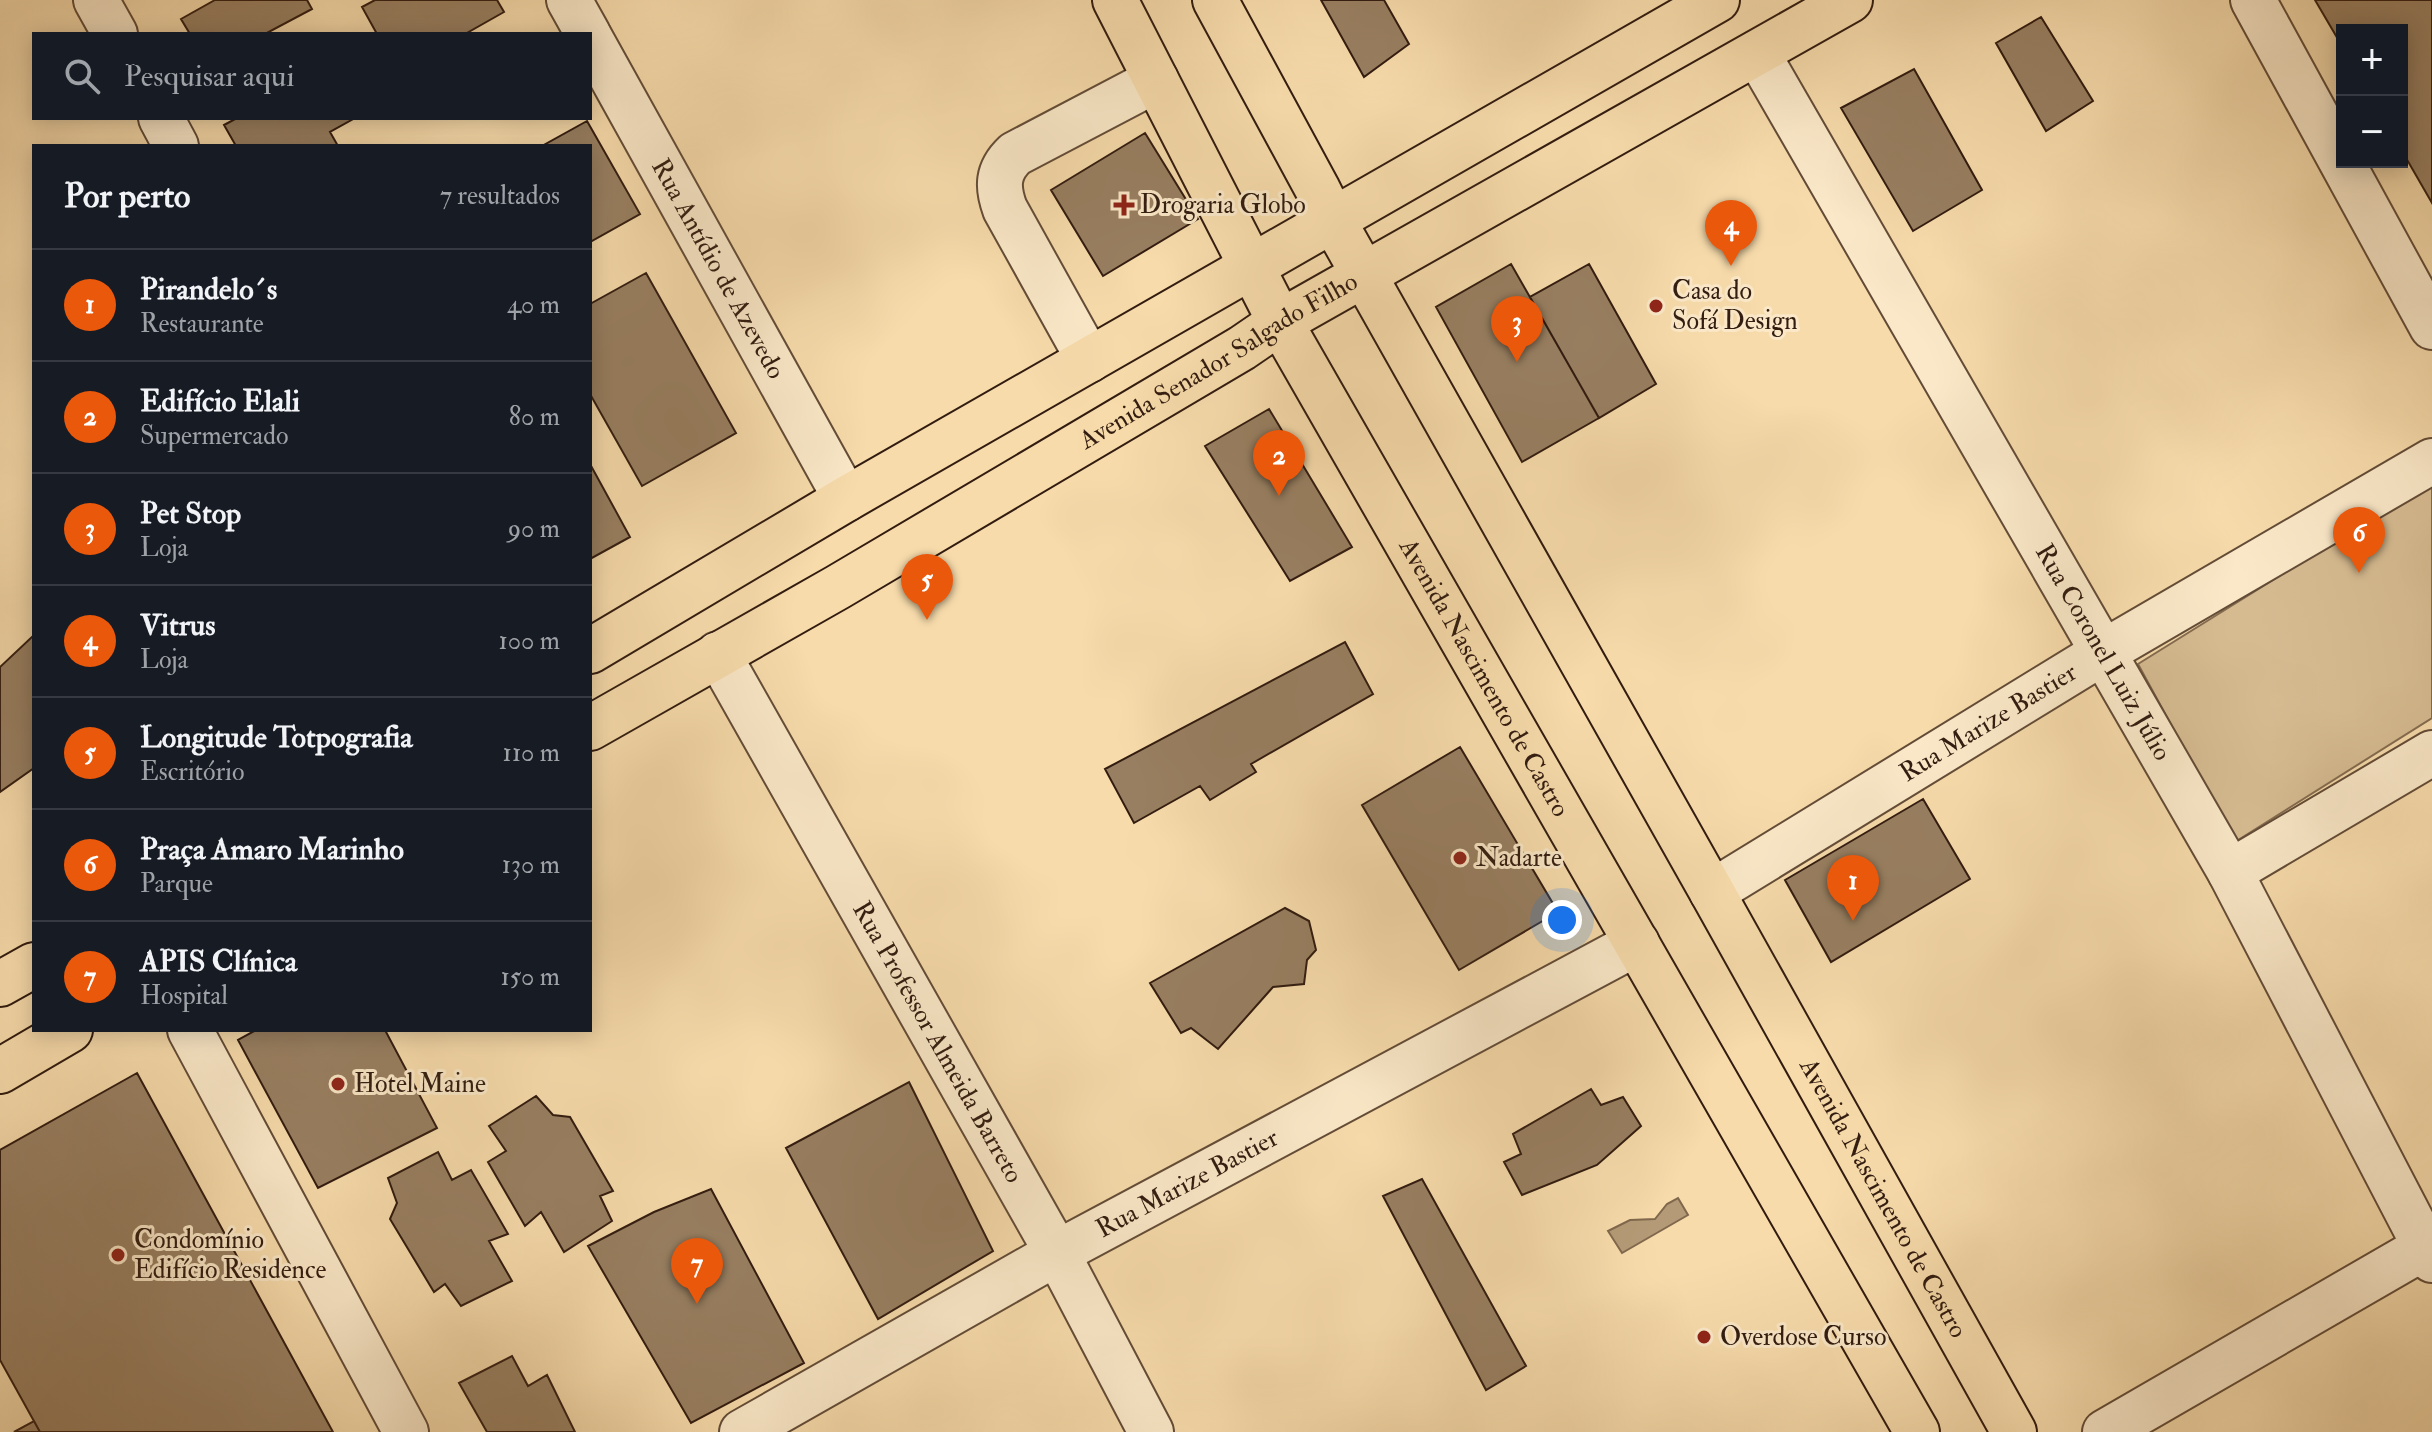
<!DOCTYPE html>
<html lang="pt">
<meta charset="utf-8">
<style>
body{margin:0;font-family:"IM FELL Double Pica",serif;background:#20242c;color:#f1f3f6}
.controls{position:absolute;right:24px;top:24px;display:grid;overflow:hidden;border-radius:0px;box-shadow:0 4px 20px #0003}
.controls button{width:72px;height:72px;display:grid;place-items:center;padding:0;border:0;border-bottom:2px solid #363941;background:#171b24;color:#f1f3f6;font:40px sans-serif}
.you{position:absolute;left:1562px;top:920px;width:28px;height:28px;margin:-20px;border:6px solid #fff;border-radius:50%;background:#1a73e8;box-shadow:0 0 0 12px #1a73e833}
.badge{display:grid;place-items:center;width:52px;height:52px;border-radius:50%;background:#ea580c;color:#fff;font-size:26px;font-weight:700}
.pin{position:absolute;translate:-50% -66px;filter:drop-shadow(0 2px 4px #0008)}
.pin::after{content:'';position:absolute;top:42px;width:28px;height:24px;background:inherit;clip-path:polygon(0 0,100% 0,50% 100%)}
.list{margin:0;padding:0;list-style:none}
h2{display:flex;justify-content:space-between;align-items:center;height:104px;margin:0;padding:0 32px;font-size:34px}
h2 small{font-size:26px;font-weight:400;color:#9ea1a6}
.list li{display:grid;grid-template-columns:52px 1fr auto;gap:24px;align-items:center;box-sizing:border-box;height:112px;padding:0 32px;border-top:2px solid #363941}
.list b{display:block;font-size:30px;white-space:nowrap}
.list p{margin:0;font-size:26px;white-space:nowrap;color:#9ea1a6}
.list em{font-size:26px;font-style:normal;color:#9ea1a6}
.icon{flex:none;width:44px;height:44px;fill:none;stroke:currentColor;stroke-width:2;stroke-linecap:round;stroke-linejoin:round}
.map{position:relative;flex:none;width:2432px;height:1432px;overflow:hidden}
.search{position:absolute;background:#171b24;box-shadow:0 4px 20px #0003;left:32px;top:32px;width:560px;height:88px;display:flex;align-items:center;gap:20px;box-sizing:border-box;padding:0 28px;border-radius:0px;color:#9ea1a6;font-size:30px}
.panel{position:absolute;background:#171b24;box-shadow:0 4px 20px #0003;left:32px;top:144px;width:560px;height:888px;border-radius:0px}
.map>svg:first-child{display:block}
</style>
<div class="map">
<svg width="2432" height="1432" viewBox="0 0 2432 1432">
<rect width="100%" height="100%" fill="#f7dbab"/>
<filter id="stains"><feTurbulence type="fractalNoise" baseFrequency=".0025" numOctaves="4"/><feColorMatrix values="0 0 0 0 .2 0 0 0 0 .09 0 0 0 0 .02 0 0 0 .5 -.17"/></filter>
<radialGradient id="worn" r=".72"><stop offset=".6" stop-color="#630" stop-opacity="0"/><stop offset="1" stop-color="#630" stop-opacity=".3"/></radialGradient>
<path fill="#d6bb91" stroke="#846c50" stroke-width="2" d="M 2432,481 L 2432,718 L 2235,842 L 2138,664 Z"/>
<path fill="#b49a76" stroke="#80684d" stroke-width="2" d="M 1678,1198 L 1688,1215 L 1622,1253 L 1608,1231 L 1630,1220 L 1655,1219 L 1667,1204 Z"/>
<path fill="#987f61" stroke="#321c10" stroke-width="2" d="M 215,0 L 307,0 L 312,9 L 265,34 L 190,34 L 181,19 Z
M 375,0 L 497,0 L 504,12 L 465,34 L 377,34 L 362,7 Z
M 1321,0 L 1384,0 L 1409,44 L 1364,77 Z
M 2315,0 L 2432,0 L 2432,203 L 2402,151 L 2402,30 L 2342,30 L 2342,46 Z
M 2041,17 L 2093,101 L 2046,131 L 1996,43 Z
M 1914,69 L 1982,190 L 1913,231 L 1841,108 Z
M 237,118 L 355,118 L 330,132 L 338,146 L 236,146 L 224,125 Z
M 587,121 L 640,214 L 590,242 L 590,146 L 542,146 Z
M 1145,133 L 1198,219 L 1103,276 L 1051,190 Z
M 1511,264 L 1599,418 L 1522,462 L 1436,307 Z
M 1589,264 L 1656,384 L 1599,418 L 1530,297 Z
M 646,273 L 736,433 L 642,486 L 590,394 L 590,304 Z
M 1269,409 L 1352,547 L 1290,581 L 1205,446 Z
M 590,464 L 630,537 L 590,559 Z
M 34,635 L 34,768 L 0,792 L 0,667 Z
M 1345,642 L 1373,694 L 1251,764 L 1256,772 L 1210,800 L 1200,786 L 1134,823 L 1105,769 Z
M 1460,747 L 1558,912 L 1459,970 L 1362,805 Z
M 1923,799 L 1970,879 L 1831,962 L 1785,880 Z
M 1285,908 L 1309,921 L 1316,950 L 1307,960 L 1304,984 L 1273,987 L 1218,1049 L 1191,1028 L 1181,1033 L 1150,983 Z
M 256,1030 L 385,1030 L 437,1128 L 318,1188 L 238,1040 Z
M 137,1073 L 333,1432 L 40,1432 L 0,1360 L 0,1150 Z
M 909,1082 L 993,1251 L 878,1319 L 786,1148 Z
M 1591,1089 L 1601,1105 L 1623,1097 L 1641,1126 L 1597,1165 L 1522,1195 L 1504,1162 L 1521,1154 L 1513,1134 Z
M 536,1096 L 553,1115 L 570,1117 L 613,1191 L 600,1196 L 612,1221 L 564,1252 L 541,1212 L 525,1226 L 488,1162 L 506,1151 L 489,1126 Z
M 438,1152 L 452,1180 L 471,1170 L 508,1234 L 489,1241 L 512,1281 L 461,1306 L 445,1284 L 434,1292 L 390,1219 L 397,1203 L 388,1178 Z
M 1422,1179 L 1526,1366 L 1486,1390 L 1383,1196 Z
M 711,1189 L 804,1363 L 691,1423 L 588,1246 L 654,1212 Z
M 512,1356 L 528,1386 L 547,1375 L 575,1432 L 487,1432 L 459,1383 Z
M 34,1421 L 40,1432 L 14,1432 Z"/>
<g fill="none" stroke-linecap="round" stroke-linejoin="round">
<defs>
<g id="minor">
<path d="M 96,0 L 115,34"/>
<path d="M 569,0 L 588,34"/>
<path d="M 2253,0 L 2432,327"/>
<path id="s1" d="M 590,38 L 846,499"/>
<path id="s2" d="M 1757,53 L 2230,872 L 2432,1260"/>
<path d="M 161,118 L 176,146"/>
<path d="M 1089,360 L 1005,209 C 997,187 997,171 1015,154 L 1156,80"/>
<path id="s3" d="M 718,654 L 1057,1253 L 1151,1432"/>
<path d="M 2230,872 L 2432,753"/>
<path id="s4" d="M 1712,892 L 2102,653 L 2432,461"/>
<path d="M 190,1030 L 406,1432"/>
<path id="s5" d="M 742,1432 L 1057,1253 L 1637,943"/>
<path d="M 2105,1432 L 2432,1243"/>
</g>
<g id="major">
<path id="s6" d="M 1115,0 L 1280,322 L 1917,1432"/>
<path id="s7" d="M 1215,0 L 1318,190 L 1333,220 L 1712,892 L 2014,1432"/>
</g>
<g id="highway">
<path d="M 590,651 L 846,499 L 1717,0"/>
<path id="s8" d="M 590,728 L 838,587 L 1242,348 L 1280,322 L 1850,0"/>
<path d="M 0,984 L 34,965"/>
<path d="M 0,1071 L 70,1030"/>
</g>
</defs>
<use href="#minor" stroke="#634c37" stroke-width="48"/>
<use href="#major" stroke="#321c10" stroke-width="48"/>
<use href="#highway" stroke="#321c10" stroke-width="48"/>
<use href="#minor" stroke="#fae8c8" stroke-width="44"/>
<use href="#major" stroke="#f7dbab" stroke-width="44"/>
<use href="#highway" stroke="#f7dbab" stroke-width="44"/>
</g>
<g fill="#8f2418" stroke="#fae8c8" stroke-width="3">
<path d="M1120 193h8v8h8v8h-8v8h-8v-8h-8v-8h8z"/>
<circle cx="1656" cy="306" r="8"/>
<circle cx="1460" cy="858" r="8"/>
<circle cx="338" cy="1084" r="8"/>
<circle cx="118" cy="1255" r="8"/>
<circle cx="1704" cy="1337" r="8"/>
</g>
<g text-anchor="middle" dominant-baseline="central" stroke-width="6" stroke-linejoin="round" paint-order="stroke">
<g font-size="26" fill="#321c10" stroke="#fae8c8" text-anchor="start">
<text x="1140" y="205">Drogaria Globo</text>
<text x="1672" y="291">Casa do<tspan x="1672" dy="30">Sofá Design</tspan></text>
<text x="1476" y="858">Nadarte</text>
<text x="354" y="1084">Hotel Maine</text>
<text x="134" y="1240">Condomínio<tspan x="134" dy="30">Edifício Residence</tspan></text>
<text x="1720" y="1337">Overdose Curso</text>
</g>
<g font-size="26" fill="#321c10" stroke="#fae8c8">
<text stroke="none"><textPath href="#s1" startOffset="264">Rua Antídio de Azevedo</textPath></text>
<text stroke="none"><textPath href="#s8" startOffset="728">Avenida Senador Salgado Filho</textPath></text>
<text stroke="none"><textPath href="#s2" startOffset="692">Rua Coronel Luiz Júlio</textPath></text>
<text stroke="none"><textPath href="#s6" startOffset="772">Avenida Nascimento de Castro</textPath></text>
<text stroke="none"><textPath href="#s4" startOffset="324">Rua Marize Bastier</textPath></text>
<text stroke="none"><textPath href="#s3" startOffset="446">Rua Professor Almeida Barreto</textPath></text>
<text stroke="none"><textPath href="#s5" startOffset="510">Rua Marize Bastier</textPath></text>
<text stroke="none"><textPath href="#s7" startOffset="1372">Avenida Nascimento de Castro</textPath></text>
</g>
</g>
<rect width="100%" height="100%" filter="url(#stains)"/>
<rect width="100%" height="100%" fill="url(#worn)"/>
</svg>
<div class="controls">
<button>+</button>
<button>−</button>
</div>
<div class="you"></div>
<div class="pin badge" style="left:1853px;top:921px">1</div>
<div class="pin badge" style="left:1279px;top:496px">2</div>
<div class="pin badge" style="left:1517px;top:362px">3</div>
<div class="pin badge" style="left:1731px;top:266px">4</div>
<div class="pin badge" style="left:927px;top:620px">5</div>
<div class="pin badge" style="left:2359px;top:573px">6</div>
<div class="pin badge" style="left:697px;top:1304px">7</div>
<div class="search"><svg class="icon" aria-label="search" viewBox="0 0 24 24"><circle cx="10" cy="10" r="6"/><path d="M15 15l6 6"/></svg>Pesquisar aqui</div>
<section class="panel">
<h2>Por perto<small>7 resultados</small></h2>
<ul class="list">
<li><span class="badge">1</span><div><b>Pirandelo´s</b><p>Restaurante</p></div><em>40 m</em></li>
<li><span class="badge">2</span><div><b>Edifício Elali</b><p>Supermercado</p></div><em>80 m</em></li>
<li><span class="badge">3</span><div><b>Pet Stop</b><p>Loja</p></div><em>90 m</em></li>
<li><span class="badge">4</span><div><b>Vitrus</b><p>Loja</p></div><em>100 m</em></li>
<li><span class="badge">5</span><div><b>Longitude Totpografia</b><p>Escritório</p></div><em>110 m</em></li>
<li><span class="badge">6</span><div><b>Praça Amaro Marinho</b><p>Parque</p></div><em>130 m</em></li>
<li><span class="badge">7</span><div><b>APIS Clínica</b><p>Hospital</p></div><em>150 m</em></li>
</ul>
</section>
</div>
